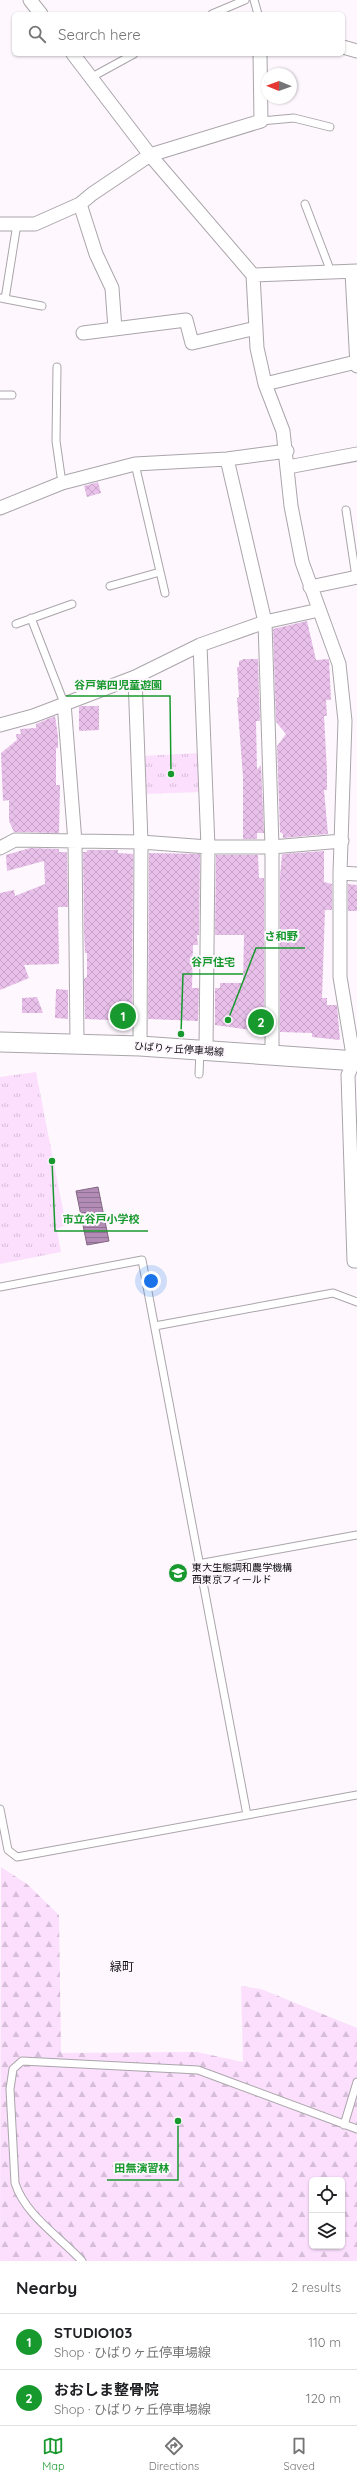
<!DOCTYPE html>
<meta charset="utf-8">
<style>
body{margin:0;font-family:Quicksand,"Noto Sans JP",sans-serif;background:#f6f6f6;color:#202124}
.controls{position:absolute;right:12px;bottom:12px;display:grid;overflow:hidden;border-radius:6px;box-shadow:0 1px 3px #0004}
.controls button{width:36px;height:36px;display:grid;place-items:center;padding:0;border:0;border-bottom:1px solid #e0e0e0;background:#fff;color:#202124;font:20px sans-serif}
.compass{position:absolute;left:261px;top:68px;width:36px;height:36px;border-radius:50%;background:#fff;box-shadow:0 1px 3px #0004;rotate:271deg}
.you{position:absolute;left:151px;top:1281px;width:14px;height:14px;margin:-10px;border:3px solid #fff;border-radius:50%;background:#1a73e8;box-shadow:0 0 0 6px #1a73e833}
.badge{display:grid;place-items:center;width:26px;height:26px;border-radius:50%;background:#18992e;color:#fff;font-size:13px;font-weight:700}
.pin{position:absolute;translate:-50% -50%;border:2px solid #fff;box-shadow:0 1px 4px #0006}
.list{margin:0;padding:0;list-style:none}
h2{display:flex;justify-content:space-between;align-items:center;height:52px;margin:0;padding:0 16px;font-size:17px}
h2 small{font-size:13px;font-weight:400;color:#757577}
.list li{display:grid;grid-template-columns:26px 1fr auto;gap:12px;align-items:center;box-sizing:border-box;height:56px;padding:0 16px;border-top:1px solid #e0e0e0}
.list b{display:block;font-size:15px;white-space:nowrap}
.list p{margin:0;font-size:13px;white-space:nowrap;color:#757577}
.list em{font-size:13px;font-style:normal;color:#757577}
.icon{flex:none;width:22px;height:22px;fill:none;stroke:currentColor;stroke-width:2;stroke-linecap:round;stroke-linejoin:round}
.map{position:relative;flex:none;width:357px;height:2261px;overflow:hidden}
.search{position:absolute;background:#fff;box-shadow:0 1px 3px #0004;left:12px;right:12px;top:12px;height:44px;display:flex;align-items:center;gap:10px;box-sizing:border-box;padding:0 14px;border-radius:6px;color:#757577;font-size:15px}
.sheet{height:164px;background:#fff}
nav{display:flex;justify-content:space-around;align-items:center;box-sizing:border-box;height:56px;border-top:1px solid #e0e0e0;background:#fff;font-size:11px;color:#757577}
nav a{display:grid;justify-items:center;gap:2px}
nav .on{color:#18992e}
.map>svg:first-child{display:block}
</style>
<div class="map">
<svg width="357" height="2261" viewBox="0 0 357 2261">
<defs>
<pattern id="grass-tufts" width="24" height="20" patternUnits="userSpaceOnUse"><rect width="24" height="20" fill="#fbdffd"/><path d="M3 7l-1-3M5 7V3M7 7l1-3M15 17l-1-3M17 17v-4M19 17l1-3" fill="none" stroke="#d6bed8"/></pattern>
<pattern id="forest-firs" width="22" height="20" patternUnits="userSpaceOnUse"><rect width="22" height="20" fill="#fbdffd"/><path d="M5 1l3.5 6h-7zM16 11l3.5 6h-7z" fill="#d6bed8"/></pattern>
<pattern id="water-rules" width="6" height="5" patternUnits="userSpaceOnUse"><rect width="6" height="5" fill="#b28cb4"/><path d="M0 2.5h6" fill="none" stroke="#8f7191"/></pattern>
<pattern id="building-cross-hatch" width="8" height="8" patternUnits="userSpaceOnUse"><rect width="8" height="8" fill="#e8c0ea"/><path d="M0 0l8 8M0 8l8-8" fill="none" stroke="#c6a4c8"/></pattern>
</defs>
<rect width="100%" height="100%" fill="#fef8fe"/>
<path fill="url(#grass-tufts)" d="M 201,753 L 202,792 L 142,794 L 140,756 Z
M 36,1072 L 66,1225 L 57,1229 L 61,1252 L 0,1264 L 0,1077 Z"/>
<path fill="url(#forest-firs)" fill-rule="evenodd" d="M 1,1867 L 27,1884 L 59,1915 L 61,2053 L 197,2052 L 243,2062 L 241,1986 L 261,1989 L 357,2028 L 357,2261 L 0,2261 ZM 312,2180 L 342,2180 L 342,2246 L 312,2246 Z"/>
<path fill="url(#water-rules)" stroke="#816682" d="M 98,1187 L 109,1241 L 87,1245 L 76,1191 Z"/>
<path fill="url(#building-cross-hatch)" d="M 98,482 L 101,493 L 87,497 L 84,486 Z
M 307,621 L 316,660 L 329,659 L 331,700 L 326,700 L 327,716 L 324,716 L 327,771 L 327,790 L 324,790 L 328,834 L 283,838 L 283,834 L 280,832 L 277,746 L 286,734 L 276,722 L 273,629 Z
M 244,659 L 258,659 L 260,721 L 256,721 L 257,770 L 261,765 L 264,833 L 257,833 L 257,839 L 243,839 L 243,777 L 237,698 L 239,697 L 237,667 L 239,667 L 239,661 Z
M 81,706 L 99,706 L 99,730 L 79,731 L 79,707 Z
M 55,716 L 58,736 L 58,748 L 56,748 L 56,785 L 60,785 L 59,833 L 14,832 L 9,821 L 9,800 L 3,801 L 1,753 L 17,740 L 16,734 L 21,734 L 20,729 L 36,728 L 36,724 Z
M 30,848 L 59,849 L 59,852 L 67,852 L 68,907 L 58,907 L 59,964 L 24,965 L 29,978 L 0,990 L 0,893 L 14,890 L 15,896 L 45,884 L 44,861 L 7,871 L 6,855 Z
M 87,850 L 118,850 L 118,853 L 133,854 L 132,1021 L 85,1019 L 84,979 L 87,977 L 87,953 L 85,953 L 84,931 L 83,852 L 87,852 Z
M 324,851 L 324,882 L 332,884 L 332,910 L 325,910 L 322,998 L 327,998 L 327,1005 L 337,1005 L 340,1040 L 312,1037 L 312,1033 L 280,1032 L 280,877 L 282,854 Z
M 149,853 L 200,854 L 199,935 L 197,935 L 198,945 L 193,945 L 192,988 L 199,988 L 198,1021 L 148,1019 Z
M 216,855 L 258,855 L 259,878 L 264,878 L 264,1032 L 215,1025 L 215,988 L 220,988 L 220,983 L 243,983 L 244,935 L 215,935 Z
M 348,884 L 357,885 L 357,911 L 348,911 Z
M 56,989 L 68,990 L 68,1019 L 55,1018 Z
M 37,997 L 43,1013 L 22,1013 L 22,998 Z"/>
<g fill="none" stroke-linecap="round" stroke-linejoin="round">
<defs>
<path id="service" d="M 254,0 L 258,14
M 212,14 L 245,0
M 92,77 L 134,54
M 261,121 L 294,118 L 330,127
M 305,204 L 331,272
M 0,298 L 42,306
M 5,299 L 17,224
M 57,367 L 56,441 L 62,483
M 0,395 L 12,395
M 135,464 L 165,593
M 346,510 L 356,577
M 110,586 L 160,572
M 31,618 L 64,703
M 16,624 L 72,604
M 199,1074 L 200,1050
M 0,1287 L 142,1260 L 247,1815
M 155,1326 L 333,1293 L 357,1302
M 198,1564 L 357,1535
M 0,1809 L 8,1850 L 17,1857 L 357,1795
M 344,2125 L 357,2082
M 82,2261 C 60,2237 25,2215 15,2183 L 10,2089 L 13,2069 L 22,2061 L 198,2070 L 357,2129"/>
<path id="minor" d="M 30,0 L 41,14
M 343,47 L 357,51
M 73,54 L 150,155 L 253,275 L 257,348 L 265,384 L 283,431 L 291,506 L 302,562 L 339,664 L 345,721 L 340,873 L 340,977 L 354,1061 L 348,1075 L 354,1261 L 357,1261
M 80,204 L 96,254 L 112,288 L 115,329
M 0,224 L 35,224 L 80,204 L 92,194 L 150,155 L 261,121 L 260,54
M 352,272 L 357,366
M 253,275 L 357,271
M 83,333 L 186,320 L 192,343 L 256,328
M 265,384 L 356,362
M 227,459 L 265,622 L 272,847 L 272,1055
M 288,467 L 357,454
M 0,508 L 62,483 L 135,464 L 227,459 L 287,451
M 310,587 L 357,577
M 200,645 L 208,847 L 206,1051
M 135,677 L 141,842 L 140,1046
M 64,703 L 75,842 L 77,1043
M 0,725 L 33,716 L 135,677 L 200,645 L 265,622 L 319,610
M 0,848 L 15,840 L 141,842 L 208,847 L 272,847 L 342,841
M 340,873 L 357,874"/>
<path id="secondary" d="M 0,1042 L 140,1046 L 357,1061"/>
</defs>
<use href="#service" stroke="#aaa5aa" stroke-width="9"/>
<use href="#minor" stroke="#aaa5aa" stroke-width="15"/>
<use href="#secondary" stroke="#aaa5aa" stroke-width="21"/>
<use href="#service" stroke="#fff" stroke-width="7"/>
<use href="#minor" stroke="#fff" stroke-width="13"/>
<use href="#secondary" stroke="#fff" stroke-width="19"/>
</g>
<defs>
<symbol id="university-disc" viewBox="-11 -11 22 22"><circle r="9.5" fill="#18992e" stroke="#fef8fe"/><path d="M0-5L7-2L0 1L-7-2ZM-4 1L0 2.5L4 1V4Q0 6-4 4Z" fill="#fff"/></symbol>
</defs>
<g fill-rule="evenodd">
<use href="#university-disc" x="167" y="1562" width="22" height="22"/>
</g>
<g text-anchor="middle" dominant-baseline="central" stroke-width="4" stroke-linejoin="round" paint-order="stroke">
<g font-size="10" fill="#0e0c0e" stroke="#fef8fe">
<text transform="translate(179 1049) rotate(4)">ひばりヶ丘停車場線</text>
</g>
<g font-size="10" fill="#0e0c0e" stroke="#fef8fe" text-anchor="start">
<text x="192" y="1567">東大生態調和農学機構<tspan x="192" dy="12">西東京フィールド</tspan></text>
</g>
<g font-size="12" fill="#0e0c0e" stroke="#fef8fe">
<text x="122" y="1966">緑町</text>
</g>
</g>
<path fill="none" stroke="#18992e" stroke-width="1.5" d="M171 774L170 696H66M228 1020L256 948H305M181 1034L183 974H243M52 1161L55 1231H148M178 2121L178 2180H107"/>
<g fill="#18992e" stroke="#fef8fe" stroke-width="1.5">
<circle cx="171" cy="774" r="4"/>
<circle cx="228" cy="1020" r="4"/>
<circle cx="181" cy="1034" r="4"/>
<circle cx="52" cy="1161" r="4"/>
<circle cx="178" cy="2121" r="4"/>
</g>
<g font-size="11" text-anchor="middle" font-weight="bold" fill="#18992e" stroke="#fef8fe" stroke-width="4" stroke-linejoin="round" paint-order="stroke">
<text x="118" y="689">谷戸第四児童遊園</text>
<text x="281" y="940">さ和野</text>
<text x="213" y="966">谷戸住宅</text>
<text x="101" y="1223">市立谷戸小学校</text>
<text x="142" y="2172">田無演習林</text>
</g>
</svg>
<div class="controls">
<button><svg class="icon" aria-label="locate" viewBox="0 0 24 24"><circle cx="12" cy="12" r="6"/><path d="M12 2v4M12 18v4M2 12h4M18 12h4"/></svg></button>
<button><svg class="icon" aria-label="layers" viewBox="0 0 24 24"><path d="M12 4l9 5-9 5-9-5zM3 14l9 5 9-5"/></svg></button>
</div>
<svg class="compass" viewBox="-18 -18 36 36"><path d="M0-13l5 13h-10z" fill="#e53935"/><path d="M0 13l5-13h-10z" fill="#757577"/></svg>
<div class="you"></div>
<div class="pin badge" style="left:123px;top:1016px">1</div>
<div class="pin badge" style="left:261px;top:1022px">2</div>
<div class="search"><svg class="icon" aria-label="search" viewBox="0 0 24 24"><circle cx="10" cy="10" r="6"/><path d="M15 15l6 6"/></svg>Search here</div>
</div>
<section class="sheet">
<h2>Nearby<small>2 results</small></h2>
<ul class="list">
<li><span class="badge">1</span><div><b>STUDIO103</b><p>Shop · ひばりヶ丘停車場線</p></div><em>110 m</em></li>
<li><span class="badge">2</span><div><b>おおしま整骨院</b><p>Shop · ひばりヶ丘停車場線</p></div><em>120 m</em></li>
</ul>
</section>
<nav>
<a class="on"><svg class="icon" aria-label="map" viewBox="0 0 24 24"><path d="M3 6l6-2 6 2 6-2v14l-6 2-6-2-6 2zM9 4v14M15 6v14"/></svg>Map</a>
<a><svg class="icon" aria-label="directions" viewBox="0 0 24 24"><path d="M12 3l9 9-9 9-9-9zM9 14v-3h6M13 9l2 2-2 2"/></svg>Directions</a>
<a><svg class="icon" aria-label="saved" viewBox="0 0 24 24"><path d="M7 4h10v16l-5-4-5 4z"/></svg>Saved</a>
</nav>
